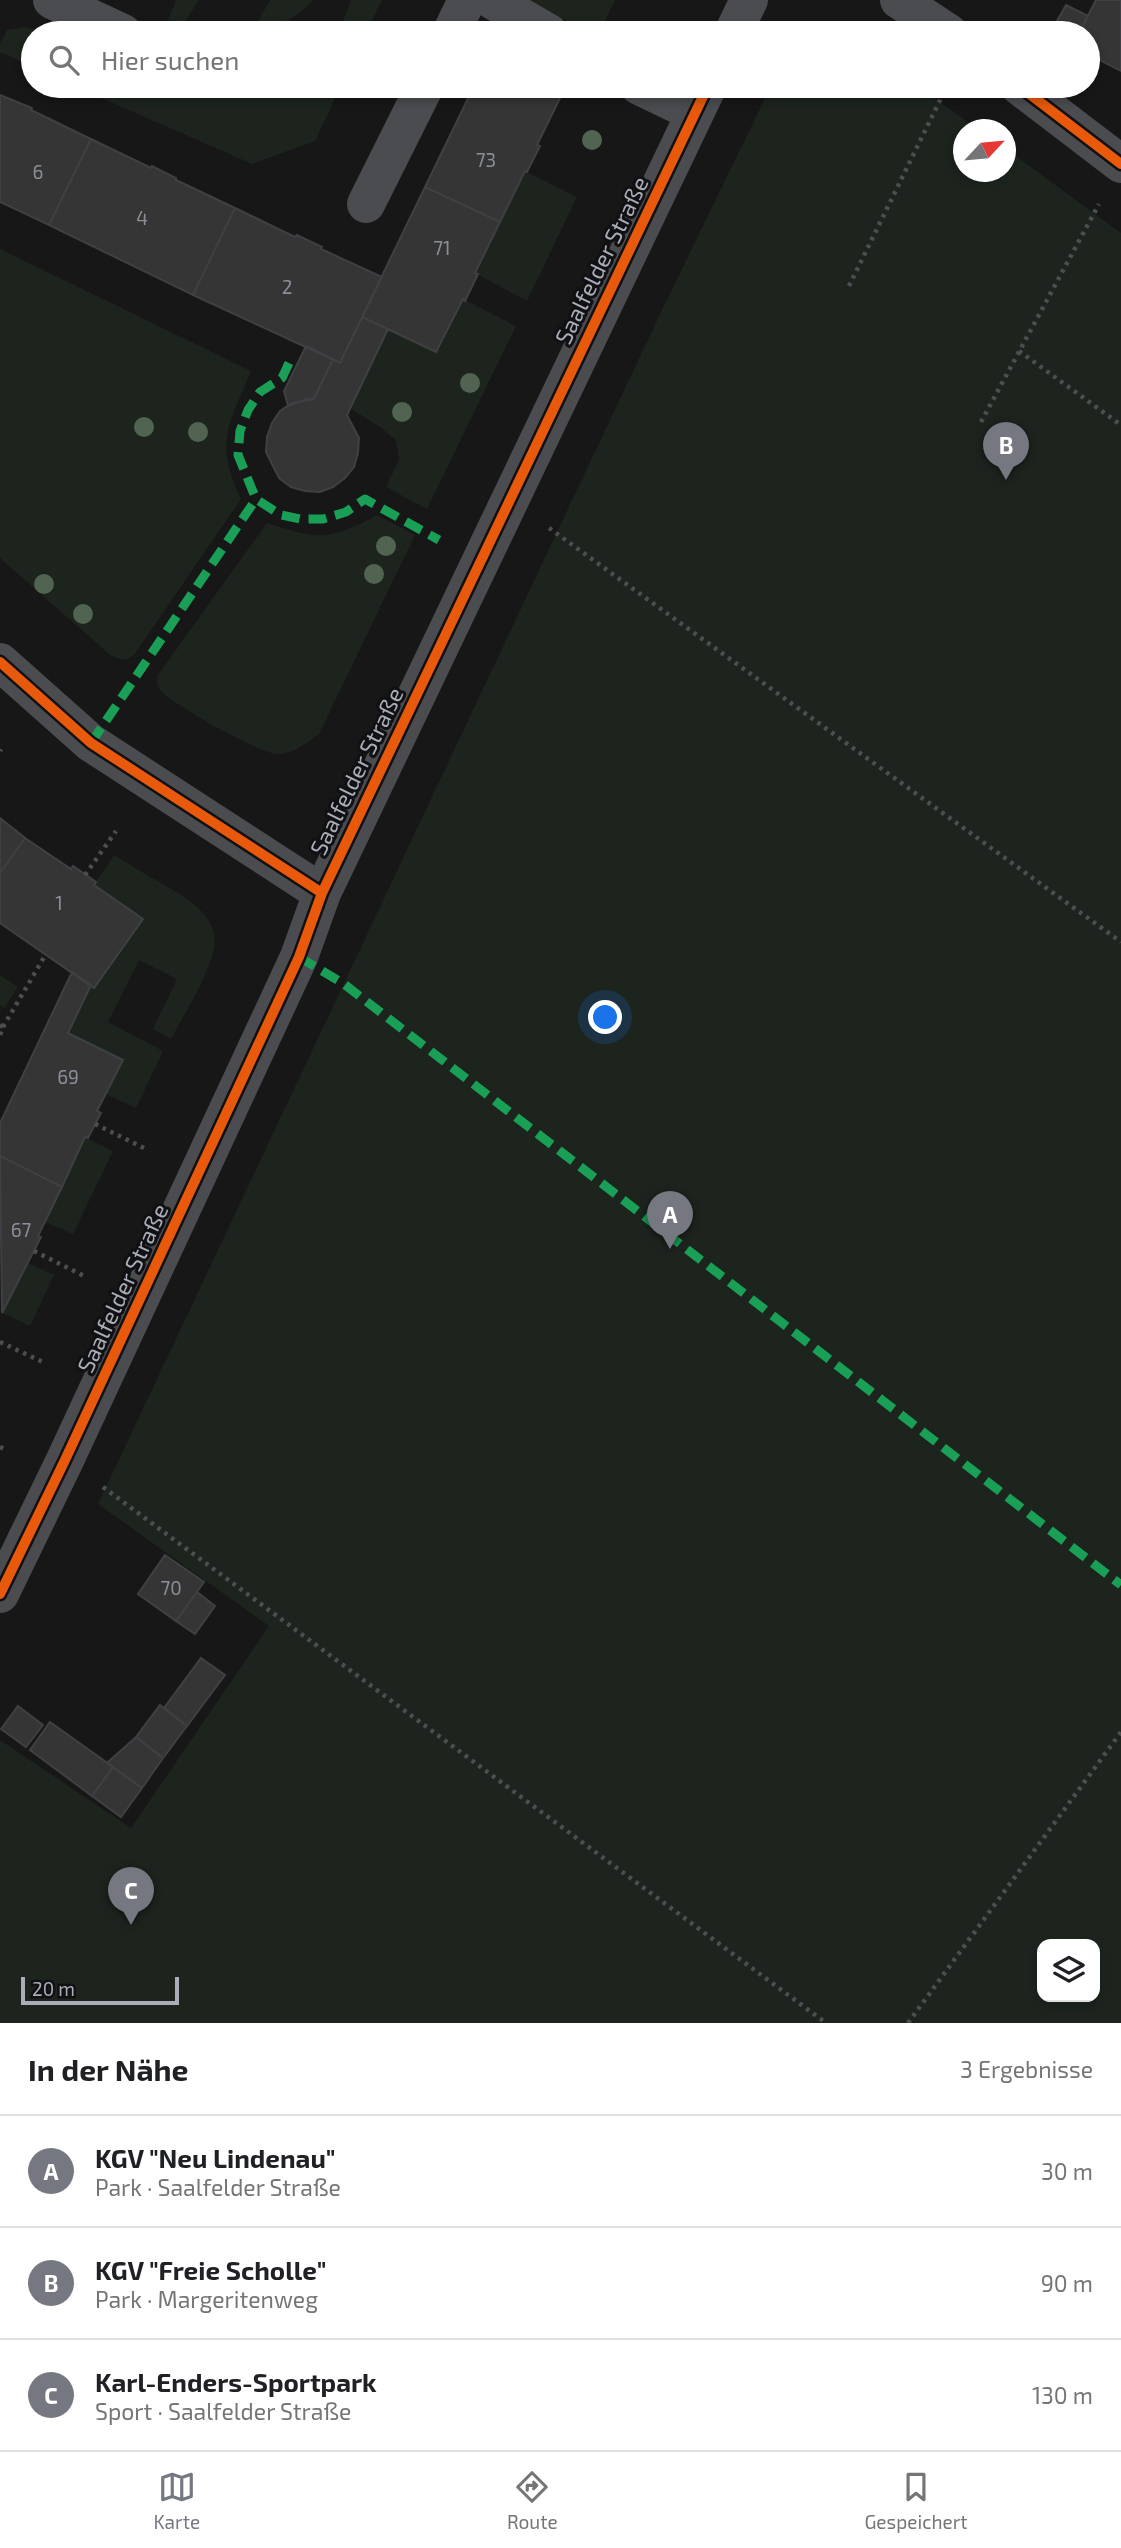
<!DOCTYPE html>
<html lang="de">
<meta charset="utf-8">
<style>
body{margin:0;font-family:"Exo 2",sans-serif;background:#f2f2f2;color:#202124}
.controls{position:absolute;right:21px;bottom:21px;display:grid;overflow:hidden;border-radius:14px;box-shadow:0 4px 10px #0003}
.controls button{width:63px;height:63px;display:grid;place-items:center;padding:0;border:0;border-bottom:2px solid #e0e0e0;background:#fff;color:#202124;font:35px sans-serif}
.compass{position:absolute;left:953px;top:119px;width:63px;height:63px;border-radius:50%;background:#fff;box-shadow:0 4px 10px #0003;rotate:64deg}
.scale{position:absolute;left:21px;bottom:18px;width:158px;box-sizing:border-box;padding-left:7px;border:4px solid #a8adb8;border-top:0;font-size:19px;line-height:24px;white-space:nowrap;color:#a8adb8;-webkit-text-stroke:5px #111113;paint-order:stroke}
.you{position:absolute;left:606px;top:1018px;width:24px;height:24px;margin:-18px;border:5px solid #fff;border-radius:50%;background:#1a73e8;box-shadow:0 0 0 10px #1a73e833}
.badge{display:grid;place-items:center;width:46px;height:46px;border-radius:50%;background:#757880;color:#fff;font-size:23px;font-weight:700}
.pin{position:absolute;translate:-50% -58px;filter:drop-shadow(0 2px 4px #0008)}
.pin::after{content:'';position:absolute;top:37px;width:24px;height:21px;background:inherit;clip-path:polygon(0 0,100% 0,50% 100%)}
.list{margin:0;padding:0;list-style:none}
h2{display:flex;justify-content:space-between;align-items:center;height:91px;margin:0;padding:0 28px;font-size:30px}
h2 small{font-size:23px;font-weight:400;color:#757577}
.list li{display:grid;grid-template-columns:46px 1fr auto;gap:21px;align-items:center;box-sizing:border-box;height:112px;padding:0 28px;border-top:2px solid #e0e0e0}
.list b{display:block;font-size:26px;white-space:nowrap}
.list p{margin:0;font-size:23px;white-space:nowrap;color:#757577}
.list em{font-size:23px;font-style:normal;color:#757577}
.icon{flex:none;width:38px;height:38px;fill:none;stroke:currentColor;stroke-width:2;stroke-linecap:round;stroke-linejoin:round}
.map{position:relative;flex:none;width:1121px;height:2023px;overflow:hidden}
.search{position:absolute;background:#fff;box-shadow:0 4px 10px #0003;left:21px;right:21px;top:21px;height:77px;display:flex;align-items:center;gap:18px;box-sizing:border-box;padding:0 24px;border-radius:38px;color:#757577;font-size:26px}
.sheet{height:427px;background:#fff}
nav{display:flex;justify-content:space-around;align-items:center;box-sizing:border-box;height:98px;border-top:2px solid #e0e0e0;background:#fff;font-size:19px;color:#757577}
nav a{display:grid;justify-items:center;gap:4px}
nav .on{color:#757880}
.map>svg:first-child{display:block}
</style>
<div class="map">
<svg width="1121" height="2023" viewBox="0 0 1121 2023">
<rect width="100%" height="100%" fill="#171717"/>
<path fill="#1d241e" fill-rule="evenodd" d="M 176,0 L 199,0 L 184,23 L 168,20 Z
M 270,0 L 313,0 C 294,21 281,24 253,30 Z
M 351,0 L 382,0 L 366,33 L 334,33 L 341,26 Z
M 529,0 L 615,0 L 605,21 L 632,33 L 589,33 Z
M 24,27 L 54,33 L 33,33 L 33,67 L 0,52 L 0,45 L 7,30 Z
M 74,86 L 341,86 L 315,141 L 252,164 Z
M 771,86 L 917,86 L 978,129 L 964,130 L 964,172 L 1006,172 L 1006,149 L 1121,233 L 1121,2023 L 0,2023 L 0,1740 L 131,1828 L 269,1626 L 98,1504 L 661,312 ZM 1042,1944 L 1095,1944 L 1095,1997 L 1042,1997 Z
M 525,171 L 577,197 L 527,301 L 475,273 Z
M 0,249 L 251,371 C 229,424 214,444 241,499 L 134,655 C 124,662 119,660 109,654 L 0,558 Z
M 463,299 L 516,326 L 427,509 L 386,487 L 399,460 L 396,440 L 380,427 L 350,408 L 388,329 L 436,352 Z
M 377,515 L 415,535 L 319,734 C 308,742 295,752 280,754 C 265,757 171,704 160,690 C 156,685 157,681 158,675 L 267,523 C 318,540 329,541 377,515 Z
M 114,855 C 130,865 145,874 161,883 C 188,899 225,918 212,956 C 203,985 185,1013 171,1039 L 153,1029 L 177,979 L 139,960 L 108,1022 L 163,1051 L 136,1108 L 106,1094 L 122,1060 L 68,1033 L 91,985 L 95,987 L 143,920 L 94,885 Z
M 0,975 L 18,987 L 4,1008 L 0,1005 Z
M 85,1137 L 113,1151 L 73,1234 L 45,1222 Z
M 26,1262 L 54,1275 L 30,1326 L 2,1313 Z"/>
<path fill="#353536" stroke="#3f4043" stroke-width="2" d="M 1096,0 L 1121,0 L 1121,71 L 1088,54 L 1088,33 L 1079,33 Z
M 1066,5 L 1088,16 L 1079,33 L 1050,33 Z
M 474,86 L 550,86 L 563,92 L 537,145 L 540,146 L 527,172 L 525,171 L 500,222 L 425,187 Z
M 0,95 L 32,108 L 31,110 L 91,139 L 49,225 L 0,202 Z
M 91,139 L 151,168 L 152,166 L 176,178 L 176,180 L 235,208 L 193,295 L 49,225 Z
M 425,187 L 500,222 L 475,273 L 478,274 L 465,301 L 463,299 L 436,352 L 362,317 Z
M 235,208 L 295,237 L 297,235 L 322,247 L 321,249 L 382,277 L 340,363 L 193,295 Z
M 362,317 L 388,329 L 347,415 L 359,438 L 358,453 L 354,467 L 345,478 L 333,487 L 320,492 L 305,491 L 291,487 L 279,478 L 266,452 L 267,437 L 272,423 L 280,411 L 292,403 L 314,399 L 333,359 L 340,363 Z
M 306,346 L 333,359 L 314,399 L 307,399 L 288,406 L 284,391 Z
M 0,818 L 25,838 L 0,873 Z
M 25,838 L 71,869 L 73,866 L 96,882 L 94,885 L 143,919 L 94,988 L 0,923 L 0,873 Z
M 72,972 L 91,985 L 68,1033 L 123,1060 L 97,1111 L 101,1113 L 88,1138 L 85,1137 L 62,1187 L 0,1156 L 0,1123 Z
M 0,1156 L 62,1187 L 38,1236 L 41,1237 L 2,1313 Z
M 165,1555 L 204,1582 L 176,1621 L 138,1594 Z
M 197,1592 L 215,1606 L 195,1634 L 176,1621 Z
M 201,1658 L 225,1675 L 187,1726 L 164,1708 Z
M 160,1705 L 187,1726 L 163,1758 L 136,1737 Z
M 18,1706 L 43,1725 L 26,1747 L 1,1729 Z
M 50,1722 L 113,1767 L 92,1796 L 30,1750 Z
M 136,1737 L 163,1758 L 142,1788 L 107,1763 Z
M 113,1767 L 142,1788 L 121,1817 L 92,1796 Z"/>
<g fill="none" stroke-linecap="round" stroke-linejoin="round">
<path stroke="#4d4e52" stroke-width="4.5" stroke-dasharray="3.5 5" stroke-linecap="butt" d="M 849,286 L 947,86
M 1019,351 L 1121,425
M 981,422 L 1099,204
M 549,528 L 1121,942
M 0,751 L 1,749
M 85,875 L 116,831
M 0,1025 L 3,1027 L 0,1035
M 3,1027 L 46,954
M 95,1124 L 146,1149
M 34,1251 L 86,1277
M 0,1342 L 45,1363
M 0,1447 L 4,1449
M 103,1487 L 826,2023
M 908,2023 L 1121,1732"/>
<path stroke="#4b4c50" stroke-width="38" d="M 52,0 L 123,33
M 492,0 L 549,33
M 899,0 L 949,33
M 451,33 L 467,0
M 733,33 L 749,0
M 639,86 L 695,113
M 1019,86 L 1121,164
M 366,204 L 425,86
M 0,662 L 91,743 L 322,893
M 0,1594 L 65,1460 L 299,957 L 322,893 L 708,86"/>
<path stroke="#1a9f57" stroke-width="9" stroke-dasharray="18 9" stroke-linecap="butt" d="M 289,363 L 282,378 L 260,392 L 248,410 L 240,431 L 238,455 L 256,499 L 281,515 L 300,519 L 323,519 L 346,512 L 365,499 L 439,540
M 91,743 L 256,499
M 299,957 L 344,984 L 1121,1585"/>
<defs>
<path id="cycleway" d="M 1019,86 L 1121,164
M 0,662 L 91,743 L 322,893
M 0,1594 L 65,1460 L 299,957 L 322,893 L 708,86"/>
</defs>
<use href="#cycleway" stroke="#111113" stroke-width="15"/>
<use href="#cycleway" stroke="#e8590c" stroke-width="10"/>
</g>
<g fill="#506451">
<circle cx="592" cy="140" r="10"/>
<circle cx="470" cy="383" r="10"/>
<circle cx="402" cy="412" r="10"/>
<circle cx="144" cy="427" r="10"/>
<circle cx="198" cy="432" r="10"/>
<circle cx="386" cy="546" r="10"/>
<circle cx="374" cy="574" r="10"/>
<circle cx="44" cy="584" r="10"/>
<circle cx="83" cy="614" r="10"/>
</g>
<g text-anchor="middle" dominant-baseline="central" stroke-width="6" stroke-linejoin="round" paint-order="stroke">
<g font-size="19" fill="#8b8f98">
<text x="486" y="159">73</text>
<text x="38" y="171">6</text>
<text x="142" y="217">4</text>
<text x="442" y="247">71</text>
<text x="287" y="286">2</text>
<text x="59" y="902">1</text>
<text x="68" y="1076">69</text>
<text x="21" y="1229">67</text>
<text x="171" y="1587">70</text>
</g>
<g font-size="23" fill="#a8adb8" stroke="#111113">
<text transform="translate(601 260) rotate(-64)">Saalfelder Straße</text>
<text transform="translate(356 771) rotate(-64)">Saalfelder Straße</text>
<text transform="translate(122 1288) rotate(-65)">Saalfelder Straße</text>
</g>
</g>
</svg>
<div class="controls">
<button><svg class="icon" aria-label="layers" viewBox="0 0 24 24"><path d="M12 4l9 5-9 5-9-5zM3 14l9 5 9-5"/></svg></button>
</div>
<svg class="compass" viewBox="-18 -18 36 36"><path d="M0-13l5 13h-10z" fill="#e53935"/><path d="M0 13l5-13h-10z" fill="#757577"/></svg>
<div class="scale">20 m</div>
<div class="you"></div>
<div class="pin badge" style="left:670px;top:1249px">A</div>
<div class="pin badge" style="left:1006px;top:480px">B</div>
<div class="pin badge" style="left:131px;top:1925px">C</div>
<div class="search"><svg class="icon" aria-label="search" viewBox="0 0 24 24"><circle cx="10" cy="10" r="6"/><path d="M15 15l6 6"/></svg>Hier suchen</div>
</div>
<section class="sheet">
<h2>In der Nähe<small>3 Ergebnisse</small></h2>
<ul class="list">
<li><span class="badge">A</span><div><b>KGV &quot;Neu Lindenau&quot;</b><p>Park · Saalfelder Straße</p></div><em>30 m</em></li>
<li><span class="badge">B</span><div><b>KGV &quot;Freie Scholle&quot;</b><p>Park · Margeritenweg</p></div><em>90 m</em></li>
<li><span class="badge">C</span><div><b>Karl-Enders-Sportpark</b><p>Sport · Saalfelder Straße</p></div><em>130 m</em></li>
</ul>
</section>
<nav>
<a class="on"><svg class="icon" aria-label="map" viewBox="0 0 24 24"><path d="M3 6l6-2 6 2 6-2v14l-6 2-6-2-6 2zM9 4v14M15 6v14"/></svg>Karte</a>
<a><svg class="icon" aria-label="directions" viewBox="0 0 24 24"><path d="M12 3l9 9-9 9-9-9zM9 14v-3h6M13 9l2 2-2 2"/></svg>Route</a>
<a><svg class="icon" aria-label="saved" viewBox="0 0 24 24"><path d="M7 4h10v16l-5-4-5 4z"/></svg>Gespeichert</a>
</nav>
